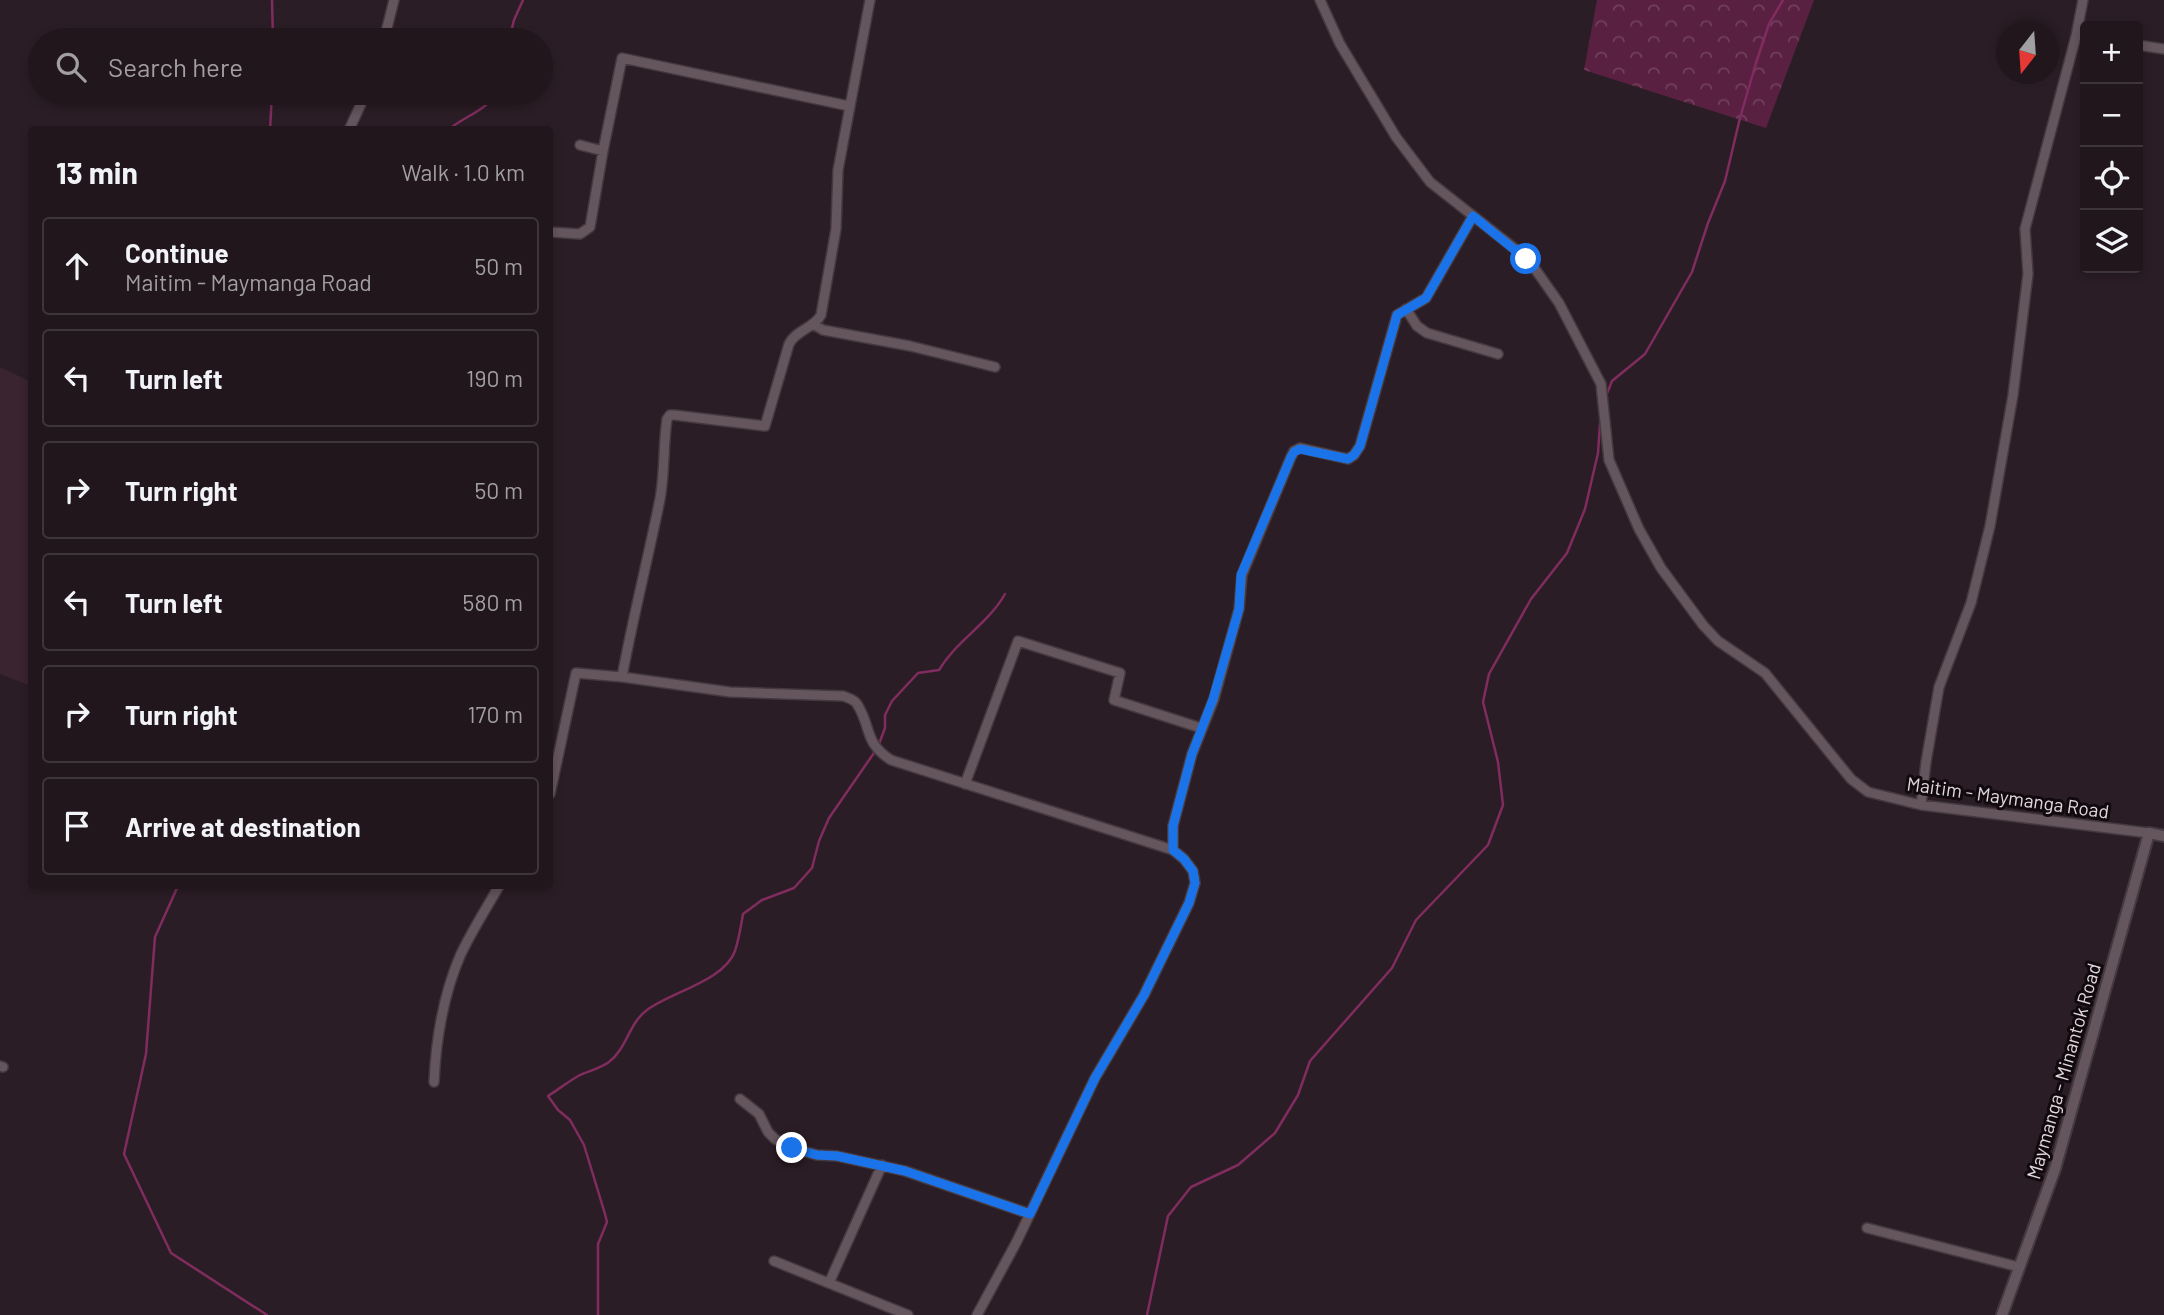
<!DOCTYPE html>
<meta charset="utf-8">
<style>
body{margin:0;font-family:Barlow,sans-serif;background:#2d2329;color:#f1f3f6}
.controls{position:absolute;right:21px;top:21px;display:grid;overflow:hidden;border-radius:7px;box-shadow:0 4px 10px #0003}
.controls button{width:63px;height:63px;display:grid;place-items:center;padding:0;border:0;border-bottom:2px solid #3d353b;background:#20161c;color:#f1f3f6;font:35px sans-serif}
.compass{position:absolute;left:1996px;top:21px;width:63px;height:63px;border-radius:50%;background:#20161c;box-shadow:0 4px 10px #0003;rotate:197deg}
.stop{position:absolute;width:21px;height:21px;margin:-16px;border:5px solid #1a73e8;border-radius:50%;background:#fff}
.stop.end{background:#1a73e8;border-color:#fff;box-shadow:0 2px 7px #0008}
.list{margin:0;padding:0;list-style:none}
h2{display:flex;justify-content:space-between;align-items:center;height:91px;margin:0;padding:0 28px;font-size:30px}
h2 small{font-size:23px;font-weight:400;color:#a29fa3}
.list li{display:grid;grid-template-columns:46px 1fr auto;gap:21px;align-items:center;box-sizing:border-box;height:98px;margin:0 14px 14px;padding:0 14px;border:2px solid #3d353b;border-radius:7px}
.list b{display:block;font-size:26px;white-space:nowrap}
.list p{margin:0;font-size:23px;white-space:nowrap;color:#a29fa3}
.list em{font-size:23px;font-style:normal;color:#a29fa3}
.icon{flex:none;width:38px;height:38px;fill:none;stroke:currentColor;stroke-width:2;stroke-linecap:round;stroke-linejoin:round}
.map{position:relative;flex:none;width:2164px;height:1315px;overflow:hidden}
.search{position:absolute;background:#20161c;box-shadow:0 4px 10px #0003;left:28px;top:28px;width:525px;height:77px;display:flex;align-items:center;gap:18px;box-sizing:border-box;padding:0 24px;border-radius:38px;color:#a29fa3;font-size:26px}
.panel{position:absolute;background:#20161c;box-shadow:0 4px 10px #0003;left:28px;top:126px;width:525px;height:763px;border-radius:7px}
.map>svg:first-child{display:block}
</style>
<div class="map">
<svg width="2164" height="1315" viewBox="0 0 2164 1315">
<defs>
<pattern id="forest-crowns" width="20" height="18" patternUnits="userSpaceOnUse" patternTransform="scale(1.75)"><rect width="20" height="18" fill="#592042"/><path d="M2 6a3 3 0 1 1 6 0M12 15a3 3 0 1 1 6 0" fill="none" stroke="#71405d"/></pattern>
</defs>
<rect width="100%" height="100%" fill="#2b1d25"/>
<path fill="#39242f" d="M 0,367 L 31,382 L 31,686 L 0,674 Z"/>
<path fill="url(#forest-crowns)" d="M 1597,0 L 1814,0 L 1766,128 L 1584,70 Z"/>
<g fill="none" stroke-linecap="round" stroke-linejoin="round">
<path stroke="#802c5f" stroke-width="2.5" d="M 272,0 L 273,40
M 509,40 L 514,20 L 523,0
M 270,130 L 272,93
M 448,130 C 465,116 485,111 497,93
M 1606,396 L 1612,381 L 1645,354 L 1692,272 L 1708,223 L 1725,181 L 1740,118 L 1756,63 L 1769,24 L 1783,0
M 879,744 L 885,728 L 885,715 L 892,701 L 918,673 L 939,670 C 957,640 988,624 1005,594
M 178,886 L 155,937 L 146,1054 L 124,1154 L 171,1253 L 267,1315
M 598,1315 L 598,1244 L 607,1222 L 605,1214 L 584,1145 L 570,1120 L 558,1110 L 548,1096 C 559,1089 569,1081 580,1075 C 589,1071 601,1068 609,1062 C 627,1048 629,1023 647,1010 C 671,992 724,981 735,951 C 739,939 741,926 743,914 L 762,900 L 794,888 L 812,868 L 819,841 L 829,818 L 876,750
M 1147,1315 L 1168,1216 L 1191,1187 L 1238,1165 L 1275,1133 L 1298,1095 L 1310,1061 L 1392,968 L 1416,920 L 1488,845 L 1503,805 L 1498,762 L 1483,702 L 1489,674 L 1531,599 L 1567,553 L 1585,509 L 1598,453 L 1601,409"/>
<defs>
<path id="minor" d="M 1320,0 L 1340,44 L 1396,137 L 1430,182 L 1519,252 L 1533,266 L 1559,303 L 1601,384 L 1609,460 L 1639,529 L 1661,568 L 1703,625 L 1718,641 L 1765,673 L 1851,779 L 1868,792 L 1921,805 L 2149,833
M 384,40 L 394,0
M 2138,45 L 2164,49
M 349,130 L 366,93
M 580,145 L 603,151 L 622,58 L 849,106
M 550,232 L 580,234 L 590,227 L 603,151
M 1406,309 L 1417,326 L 1427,333 L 1498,354
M 813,324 L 823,330 L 910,346 L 995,367
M 622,677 L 730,692 L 843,696 C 848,698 854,699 857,704 C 872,727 863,742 891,760 L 1173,850 L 1184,859 L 1193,871 L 1195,883 L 1189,903 L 1144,995 L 1095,1078 L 1016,1243 L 977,1315
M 965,784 L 1018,641 L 1120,673 L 1114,700 L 1201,728
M 550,794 L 576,673 L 622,677 C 633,617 648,559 660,499 C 665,472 663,446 667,419 L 670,415 L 674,415 L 765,426 L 789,344 C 796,330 814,328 821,315 L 836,229 L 838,170 L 870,0
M 1921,805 L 1926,762 L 1939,687 L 1971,603 L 1990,526 L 2013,395 L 2028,274 L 2025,229 L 2076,36 L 2083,0
M 1173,850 L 1173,826 L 1192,754 L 1214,699 L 1239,609 L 1242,575 L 1291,457 L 1294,451 L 1300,448 L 1348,459 L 1354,455 L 1360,446 L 1397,315 L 1426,298 L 1473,216
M 0,1066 L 3,1067
M 434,1082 C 436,1039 443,996 460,956 C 471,932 486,909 499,886
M 740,1099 L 759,1114 L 768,1132 L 775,1139 L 792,1148 L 817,1155 L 837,1156 L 905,1171 L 1030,1214
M 1867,1228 L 2019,1267
M 774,1261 L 908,1315
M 829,1283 L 882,1165"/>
<path id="tertiary" d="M 2002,1315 L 2055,1169 L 2149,833 L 2164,836"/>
</defs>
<use href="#minor" stroke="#44393f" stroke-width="12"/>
<use href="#tertiary" stroke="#44393f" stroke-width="14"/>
<use href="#minor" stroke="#65555d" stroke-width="9"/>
<use href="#tertiary" stroke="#65555d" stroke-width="10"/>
</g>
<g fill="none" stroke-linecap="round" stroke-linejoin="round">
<path stroke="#1a73e8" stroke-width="9" d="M 792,1148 L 817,1155 L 837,1156 L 905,1171 L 1030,1214 L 1095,1078 L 1144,995 L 1189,903 L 1195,883 L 1193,871 L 1184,859 L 1173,850 L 1173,826 L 1192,754 L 1213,699 L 1239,609 L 1241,575 L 1291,457 L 1294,452 L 1300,449 L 1348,459 L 1354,455 L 1360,446 L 1397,315 L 1426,298 L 1473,216 L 1526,259"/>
</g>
<g text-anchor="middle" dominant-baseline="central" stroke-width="6" stroke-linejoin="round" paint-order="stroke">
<g font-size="19" fill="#e1d7dc" stroke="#10090d">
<text transform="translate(2008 797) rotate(8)">Maitim - Maymanga Road</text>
<text transform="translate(2063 1071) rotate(-74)">Maymanga - Minantok Road</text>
</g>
</g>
</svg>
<div class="controls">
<button>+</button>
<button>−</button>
<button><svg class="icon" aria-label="locate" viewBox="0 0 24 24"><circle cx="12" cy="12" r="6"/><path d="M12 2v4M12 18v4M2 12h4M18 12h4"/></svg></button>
<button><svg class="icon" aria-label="layers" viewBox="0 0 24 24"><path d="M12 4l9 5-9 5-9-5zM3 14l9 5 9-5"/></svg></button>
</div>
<svg class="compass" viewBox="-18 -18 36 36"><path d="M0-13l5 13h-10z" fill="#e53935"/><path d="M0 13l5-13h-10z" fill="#a29fa3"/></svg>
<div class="stop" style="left:1526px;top:259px"></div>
<div class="stop end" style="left:792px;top:1148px"></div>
<div class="search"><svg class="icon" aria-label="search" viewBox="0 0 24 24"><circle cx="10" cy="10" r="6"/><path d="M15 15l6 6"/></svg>Search here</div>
<section class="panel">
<h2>13 min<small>Walk · 1.0 km</small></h2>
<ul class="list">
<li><svg class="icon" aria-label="ahead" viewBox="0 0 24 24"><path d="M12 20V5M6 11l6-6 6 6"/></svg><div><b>Continue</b><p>Maitim - Maymanga Road</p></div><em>50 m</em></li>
<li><svg class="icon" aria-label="left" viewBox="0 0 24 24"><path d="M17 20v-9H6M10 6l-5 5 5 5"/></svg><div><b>Turn left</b></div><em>190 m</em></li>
<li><svg class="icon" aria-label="right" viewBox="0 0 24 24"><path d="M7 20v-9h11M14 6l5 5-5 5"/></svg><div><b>Turn right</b></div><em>50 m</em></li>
<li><svg class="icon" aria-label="left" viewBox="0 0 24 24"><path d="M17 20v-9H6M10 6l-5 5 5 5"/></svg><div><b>Turn left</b></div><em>580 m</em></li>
<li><svg class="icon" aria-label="right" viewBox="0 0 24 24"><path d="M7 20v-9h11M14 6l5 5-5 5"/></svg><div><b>Turn right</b></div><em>170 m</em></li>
<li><svg class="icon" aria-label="arrive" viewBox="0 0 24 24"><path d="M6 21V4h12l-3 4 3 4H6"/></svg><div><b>Arrive at destination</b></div></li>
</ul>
</section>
</div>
